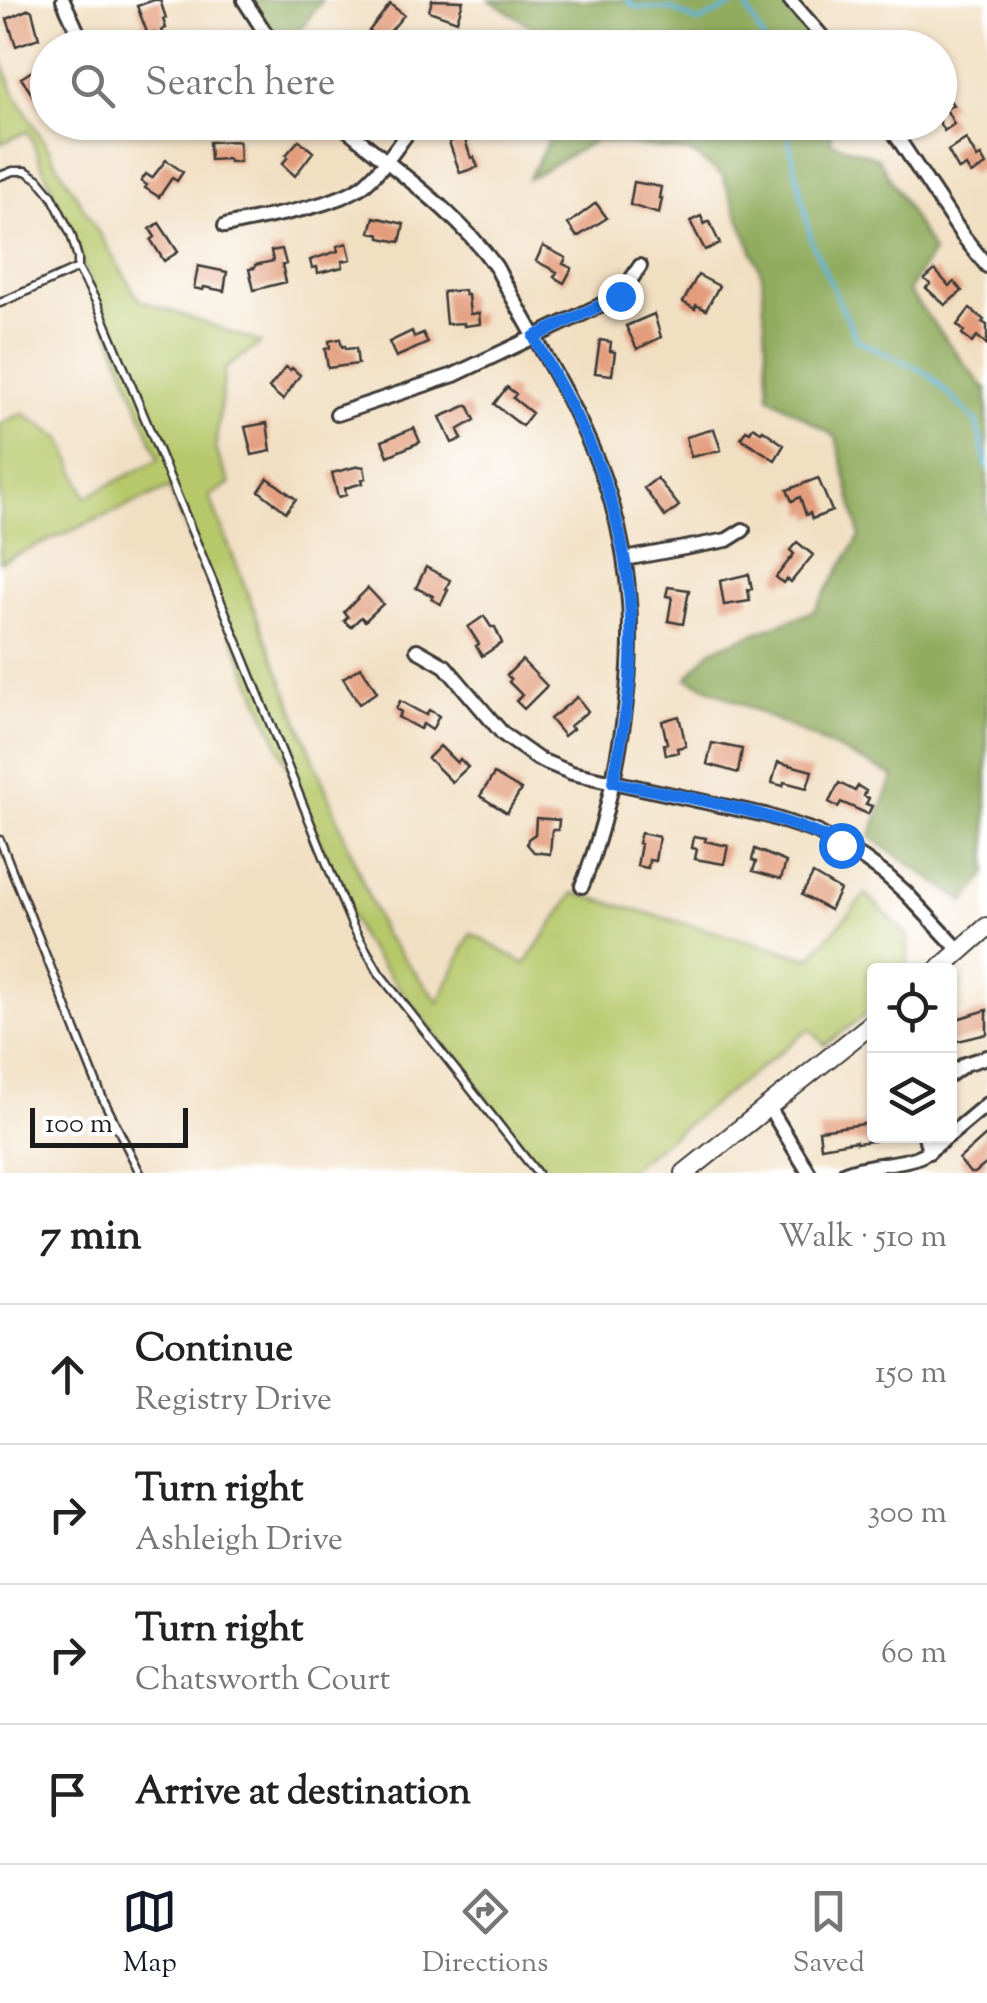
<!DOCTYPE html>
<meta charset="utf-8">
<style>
body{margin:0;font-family:"Sorts Mill Goudy",serif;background:#f2f2f2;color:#222}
.controls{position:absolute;right:30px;bottom:30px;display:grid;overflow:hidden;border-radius:10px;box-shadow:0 2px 8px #0004}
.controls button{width:90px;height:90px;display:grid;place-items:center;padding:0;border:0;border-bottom:2px solid #e0e0e0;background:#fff;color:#222;font:50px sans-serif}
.scale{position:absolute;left:30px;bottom:25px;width:158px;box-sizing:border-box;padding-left:10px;border:5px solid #1c1c1c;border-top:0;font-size:28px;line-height:35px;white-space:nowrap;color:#1c1c1c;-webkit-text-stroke:8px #fff;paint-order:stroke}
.stop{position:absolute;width:30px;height:30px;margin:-22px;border:8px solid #1a73e8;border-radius:50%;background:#fff}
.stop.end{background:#1a73e8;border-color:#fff;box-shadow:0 2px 10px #0008}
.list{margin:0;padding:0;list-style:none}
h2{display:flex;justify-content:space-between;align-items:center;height:130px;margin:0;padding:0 40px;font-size:42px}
h2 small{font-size:32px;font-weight:400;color:#767676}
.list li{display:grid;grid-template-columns:65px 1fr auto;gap:30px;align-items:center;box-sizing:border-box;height:140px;padding:0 40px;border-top:2px solid #e0e0e0}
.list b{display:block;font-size:38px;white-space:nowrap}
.list p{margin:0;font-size:32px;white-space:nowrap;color:#767676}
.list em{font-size:32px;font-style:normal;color:#767676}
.icon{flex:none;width:55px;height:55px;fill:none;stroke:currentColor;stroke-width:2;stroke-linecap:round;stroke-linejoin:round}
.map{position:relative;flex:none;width:987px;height:1173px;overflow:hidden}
.search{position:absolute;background:#fff;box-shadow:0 2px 8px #0004;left:30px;right:30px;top:30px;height:110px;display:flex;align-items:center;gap:25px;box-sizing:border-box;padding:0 35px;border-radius:55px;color:#767676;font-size:38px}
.sheet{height:690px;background:#fff}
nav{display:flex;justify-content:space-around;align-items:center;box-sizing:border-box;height:140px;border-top:2px solid #e0e0e0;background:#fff;font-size:28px;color:#767676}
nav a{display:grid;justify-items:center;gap:5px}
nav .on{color:#111827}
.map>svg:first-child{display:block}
</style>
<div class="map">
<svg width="987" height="1173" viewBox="0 0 987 1173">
<rect width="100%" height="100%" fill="#fff"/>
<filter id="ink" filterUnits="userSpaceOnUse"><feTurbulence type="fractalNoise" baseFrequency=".01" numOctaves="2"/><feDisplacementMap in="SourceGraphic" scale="20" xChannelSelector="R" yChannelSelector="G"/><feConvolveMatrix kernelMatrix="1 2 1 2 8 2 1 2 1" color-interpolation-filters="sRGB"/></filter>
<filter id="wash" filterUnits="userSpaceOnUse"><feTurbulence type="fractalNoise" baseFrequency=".0048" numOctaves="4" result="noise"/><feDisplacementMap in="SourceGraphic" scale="40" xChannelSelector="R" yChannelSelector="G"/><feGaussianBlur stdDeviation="2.25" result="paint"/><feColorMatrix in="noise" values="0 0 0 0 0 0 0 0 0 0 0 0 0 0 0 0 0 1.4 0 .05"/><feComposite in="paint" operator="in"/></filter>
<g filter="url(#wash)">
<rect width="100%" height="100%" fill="#f1dfc2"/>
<path fill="#b7c86a" stroke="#6a7243" stroke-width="2.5" d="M 0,56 L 14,92 L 139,300 L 261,343 L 225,369 L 215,450 L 230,484 L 209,496 L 383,933 L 439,1002 L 471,933 L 525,964 L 574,893 L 810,958 L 866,894 L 908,936 L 908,970 L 874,971 L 874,1008 L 825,1045 L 810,1029 L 624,1173 L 545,1173 L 361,939 L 169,488 L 0,562 L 0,424 L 23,413 L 63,440 L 86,497 L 159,459 L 90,281 L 28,131 L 0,144 Z"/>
<path fill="#91ac5e" stroke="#56643d" stroke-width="2.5" d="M 252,0 L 322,0 L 287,48 L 281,47 Z
M 490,0 L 780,0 L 820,37 L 810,48 L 555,47 L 553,40 Z
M 558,123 L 832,123 L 830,142 L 878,158 L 933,252 L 908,291 L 980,383 L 987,388 L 987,873 L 965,902 L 870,837 L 894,776 L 687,678 L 711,650 L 814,611 L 860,536 L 836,437 L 769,396 L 762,275 L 722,175 L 690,152 L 596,140 L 528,179 Z"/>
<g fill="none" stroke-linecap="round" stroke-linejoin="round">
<path stroke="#5eb4da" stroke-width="4" d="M 627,0 L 635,7 L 671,9 L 698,22 L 743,1 L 768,48
M 785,122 L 812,243 L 857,340 L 927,373 L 976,421 L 987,468"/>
</g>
<g id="blocks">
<path fill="#e39d7d" d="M 154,0 L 160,0 L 166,18 L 163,19 L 166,28 L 162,30 L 164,36 L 156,39 L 154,33 L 148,35 L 137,6 Z
M 432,0 L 463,1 L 457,21 L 429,11 Z
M 390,4 L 404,15 L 378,46 L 370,39 L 374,34 L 369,31 Z
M 29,9 L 32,11 L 39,38 L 16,46 L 7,19 Z
M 40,66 L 45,74 L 42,76 L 48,85 L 48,101 L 40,106 L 21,78 Z
M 947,96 L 953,105 L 946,109 L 954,124 L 944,131 L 940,124 L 940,99 Z
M 464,137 L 471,158 L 474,157 L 478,167 L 460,173 L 449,142 Z
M 966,139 L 977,158 L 981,156 L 986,165 L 971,174 L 966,166 L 959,170 L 948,151 Z
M 299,140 L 313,152 L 295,176 L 282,164 L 288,157 L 286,155 Z
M 239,141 L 240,162 L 229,162 L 229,159 L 210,160 L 209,142 Z
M 166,160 L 183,172 L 177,181 L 172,178 L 159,197 L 145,188 L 147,185 L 141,181 L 146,174 L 152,178 Z
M 634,182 L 661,187 L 659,198 L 662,198 L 659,214 L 630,205 Z
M 596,203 L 607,218 L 577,237 L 568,224 Z
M 701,216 L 704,224 L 709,221 L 720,244 L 705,250 L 690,221 Z
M 374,217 L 404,224 L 400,242 L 380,238 L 380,235 L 370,232 Z
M 159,223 L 178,252 L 164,261 L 151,240 L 155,237 L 150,229 Z
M 347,243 L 351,259 L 342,261 L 343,267 L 318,273 L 317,267 L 312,268 L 310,260 L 338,251 L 337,246 Z
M 543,246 L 566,258 L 563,264 L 572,268 L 564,283 L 554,277 L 557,272 L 536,261 Z
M 282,249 L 286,264 L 282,265 L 286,282 L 254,290 L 249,269 L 255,268 L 255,265 L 273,261 L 271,251 Z
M 198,266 L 227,272 L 224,291 L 204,287 L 203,290 L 194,288 Z
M 935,270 L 949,286 L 954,282 L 962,291 L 945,305 L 926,288 L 930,284 L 925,279 Z
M 698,275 L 719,286 L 706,310 L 696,305 L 695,309 L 683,302 Z
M 464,290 L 465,295 L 468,295 L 470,314 L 479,313 L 480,324 L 464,326 L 464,323 L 446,324 L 443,292 Z
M 970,308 L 984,320 L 982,322 L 987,325 L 987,345 L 977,336 L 972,343 L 962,334 L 964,331 L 957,325 Z
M 654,314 L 661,337 L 637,349 L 626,326 Z
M 412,331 L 414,337 L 423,333 L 428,343 L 396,357 L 389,342 Z
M 340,339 L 342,347 L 345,346 L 346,349 L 356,348 L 358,364 L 328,368 L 325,349 L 330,348 L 329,341 Z
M 600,340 L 611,342 L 610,351 L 615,352 L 612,375 L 595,373 Z
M 286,367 L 290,370 L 292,368 L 300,375 L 283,400 L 269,388 Z
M 507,387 L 516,394 L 513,398 L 532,413 L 522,426 L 494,404 Z
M 468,405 L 475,420 L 458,430 L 462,439 L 452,443 L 440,417 Z
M 267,423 L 271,451 L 252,455 L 245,427 Z
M 753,427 L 761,432 L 763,430 L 784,445 L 775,460 L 741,438 L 746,430 L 750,432 Z
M 414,428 L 420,442 L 388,456 L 382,441 Z
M 714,429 L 721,450 L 691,457 L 686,437 Z
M 359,466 L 364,467 L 366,478 L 362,479 L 363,483 L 345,488 L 346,495 L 338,497 L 332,473 Z
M 268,478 L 296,499 L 286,512 L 259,491 Z
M 657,478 L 679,506 L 665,517 L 644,488 Z
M 818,478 L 832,511 L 812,519 L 810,513 L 806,515 L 800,497 L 792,501 L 787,490 Z
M 797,542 L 813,555 L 791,582 L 787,579 L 783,583 L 776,577 L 794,554 L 790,550 Z
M 426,567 L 450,580 L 446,589 L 448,590 L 441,604 L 431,599 L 433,596 L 416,588 Z
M 749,574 L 752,589 L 748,590 L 750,601 L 724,605 L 720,581 Z
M 668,587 L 689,590 L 683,624 L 668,621 L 672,597 L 666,596 Z
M 368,588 L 383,604 L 365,621 L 361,617 L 351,627 L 344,621 L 348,617 L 344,612 Z
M 484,616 L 491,627 L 495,627 L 502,643 L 482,656 L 476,646 L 479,644 L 468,627 Z
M 522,660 L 547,686 L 524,709 L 516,701 L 522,695 L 509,682 L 511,679 L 507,675 Z
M 361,667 L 377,692 L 359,704 L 343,678 Z
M 577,697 L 588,711 L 570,726 L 573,729 L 564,736 L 550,719 Z
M 400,701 L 426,715 L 429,710 L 439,716 L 432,730 L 423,724 L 420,729 L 398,717 L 401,712 L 396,709 Z
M 679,716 L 686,746 L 677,748 L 678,752 L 666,755 L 664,744 L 667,743 L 662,721 Z
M 712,743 L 742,749 L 738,773 L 707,764 Z
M 440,746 L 457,763 L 460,759 L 468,767 L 452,782 L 428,758 Z
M 778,762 L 812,771 L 807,788 L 784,782 L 783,786 L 772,783 Z
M 494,774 L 521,790 L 507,813 L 480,796 Z
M 839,783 L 855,791 L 858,786 L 866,791 L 864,796 L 869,798 L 866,804 L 872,806 L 868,814 L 841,802 L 838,807 L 829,802 Z
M 536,818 L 559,820 L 558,830 L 552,830 L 550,854 L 534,852 L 527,844 L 528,839 L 535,834 Z
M 641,833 L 659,837 L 655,861 L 649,860 L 648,868 L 637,866 L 641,844 L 638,843 Z
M 694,836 L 706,838 L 705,841 L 728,846 L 724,864 L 695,859 L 697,849 L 692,848 Z
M 755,849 L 786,862 L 781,879 L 753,871 L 756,862 L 752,860 Z
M 813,874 L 840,890 L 830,910 L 802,895 Z
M 987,1010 L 987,1034 L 950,1043 L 950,1021 Z
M 872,1123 L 874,1141 L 856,1143 L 856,1141 L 821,1147 L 819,1130 Z
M 987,1134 L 987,1163 L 975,1173 L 970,1173 L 959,1159 Z"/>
</g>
</g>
<g filter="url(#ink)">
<use href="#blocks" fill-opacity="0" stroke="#3c3935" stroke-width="2.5"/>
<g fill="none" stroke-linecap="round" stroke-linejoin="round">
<defs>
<path id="lane" d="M 0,176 L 13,171 L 26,171 L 38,179 L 52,196 L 71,234 L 78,258 L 78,268 L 97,303 L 213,582 L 342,901 L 353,927 L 379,973 L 537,1173
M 0,303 L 78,268
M 0,840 L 102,1097 L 140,1173"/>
<path id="street" d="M 63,0 L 85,48
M 244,0 L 275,48
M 790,0 L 832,48
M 338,122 C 392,168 455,209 496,267 C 530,331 571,396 598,463 C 636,559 637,653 618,754 C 610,800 599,843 582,886
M 887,122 L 963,236 L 987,266
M 225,226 C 262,217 338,207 366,183 C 385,166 400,143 415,122
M 337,414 L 454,375 L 620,296 L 640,266
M 625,559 L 727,540 L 743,530
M 417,650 L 445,666 L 503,734 L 538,759 L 572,773 L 765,815 L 817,832 L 864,859 L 886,875 L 906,893 L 960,951
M 950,1075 L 965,1064 L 987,1057
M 769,1107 L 809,1173
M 950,1135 L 987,1104
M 925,1136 L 929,1152
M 845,1173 C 868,1164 892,1165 915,1158 C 928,1154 938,1144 948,1136"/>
<path id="secondary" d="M 937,971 L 987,927
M 685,1173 L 874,1022"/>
</defs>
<use href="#lane" stroke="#3c3935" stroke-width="11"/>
<use href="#street" stroke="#3c3935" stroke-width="18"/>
<use href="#secondary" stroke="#3c3935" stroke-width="22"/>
<use href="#lane" stroke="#fff" stroke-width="6"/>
<use href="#street" stroke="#fff" stroke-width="12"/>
<use href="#secondary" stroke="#fff" stroke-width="18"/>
</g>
</g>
<g fill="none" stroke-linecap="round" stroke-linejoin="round" filter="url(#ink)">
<path stroke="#1a73e8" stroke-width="12" d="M 620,296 L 534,337 C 555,377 579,417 596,459 C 624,527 636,604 630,677 C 627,712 620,747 613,782 C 690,799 770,809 841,845"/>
</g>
</svg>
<div class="controls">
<button><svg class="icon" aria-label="locate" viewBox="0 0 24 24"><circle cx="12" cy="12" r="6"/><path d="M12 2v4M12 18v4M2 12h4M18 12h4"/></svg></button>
<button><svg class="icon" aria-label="layers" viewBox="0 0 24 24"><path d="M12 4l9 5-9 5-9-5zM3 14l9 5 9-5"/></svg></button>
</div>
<div class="scale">100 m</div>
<div class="stop" style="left:841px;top:845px"></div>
<div class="stop end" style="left:620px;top:296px"></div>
<div class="search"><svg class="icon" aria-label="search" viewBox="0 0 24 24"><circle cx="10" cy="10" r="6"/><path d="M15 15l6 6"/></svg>Search here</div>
</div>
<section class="sheet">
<h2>7 min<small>Walk · 510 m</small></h2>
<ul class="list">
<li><svg class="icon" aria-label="ahead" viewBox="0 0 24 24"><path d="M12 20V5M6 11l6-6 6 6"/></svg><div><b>Continue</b><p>Registry Drive</p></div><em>150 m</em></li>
<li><svg class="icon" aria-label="right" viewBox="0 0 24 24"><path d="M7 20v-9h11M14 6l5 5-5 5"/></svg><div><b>Turn right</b><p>Ashleigh Drive</p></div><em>300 m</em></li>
<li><svg class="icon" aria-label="right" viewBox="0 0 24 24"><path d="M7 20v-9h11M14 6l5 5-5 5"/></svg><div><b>Turn right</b><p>Chatsworth Court</p></div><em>60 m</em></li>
<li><svg class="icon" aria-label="arrive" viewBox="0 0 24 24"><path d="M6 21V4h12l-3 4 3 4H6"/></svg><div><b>Arrive at destination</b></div></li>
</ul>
</section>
<nav>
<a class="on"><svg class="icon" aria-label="map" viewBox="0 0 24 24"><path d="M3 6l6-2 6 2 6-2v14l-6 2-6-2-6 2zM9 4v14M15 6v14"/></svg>Map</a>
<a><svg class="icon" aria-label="directions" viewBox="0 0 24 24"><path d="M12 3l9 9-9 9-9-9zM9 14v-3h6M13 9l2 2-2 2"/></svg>Directions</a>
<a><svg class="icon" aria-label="saved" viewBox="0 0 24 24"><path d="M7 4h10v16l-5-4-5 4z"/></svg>Saved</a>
</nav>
